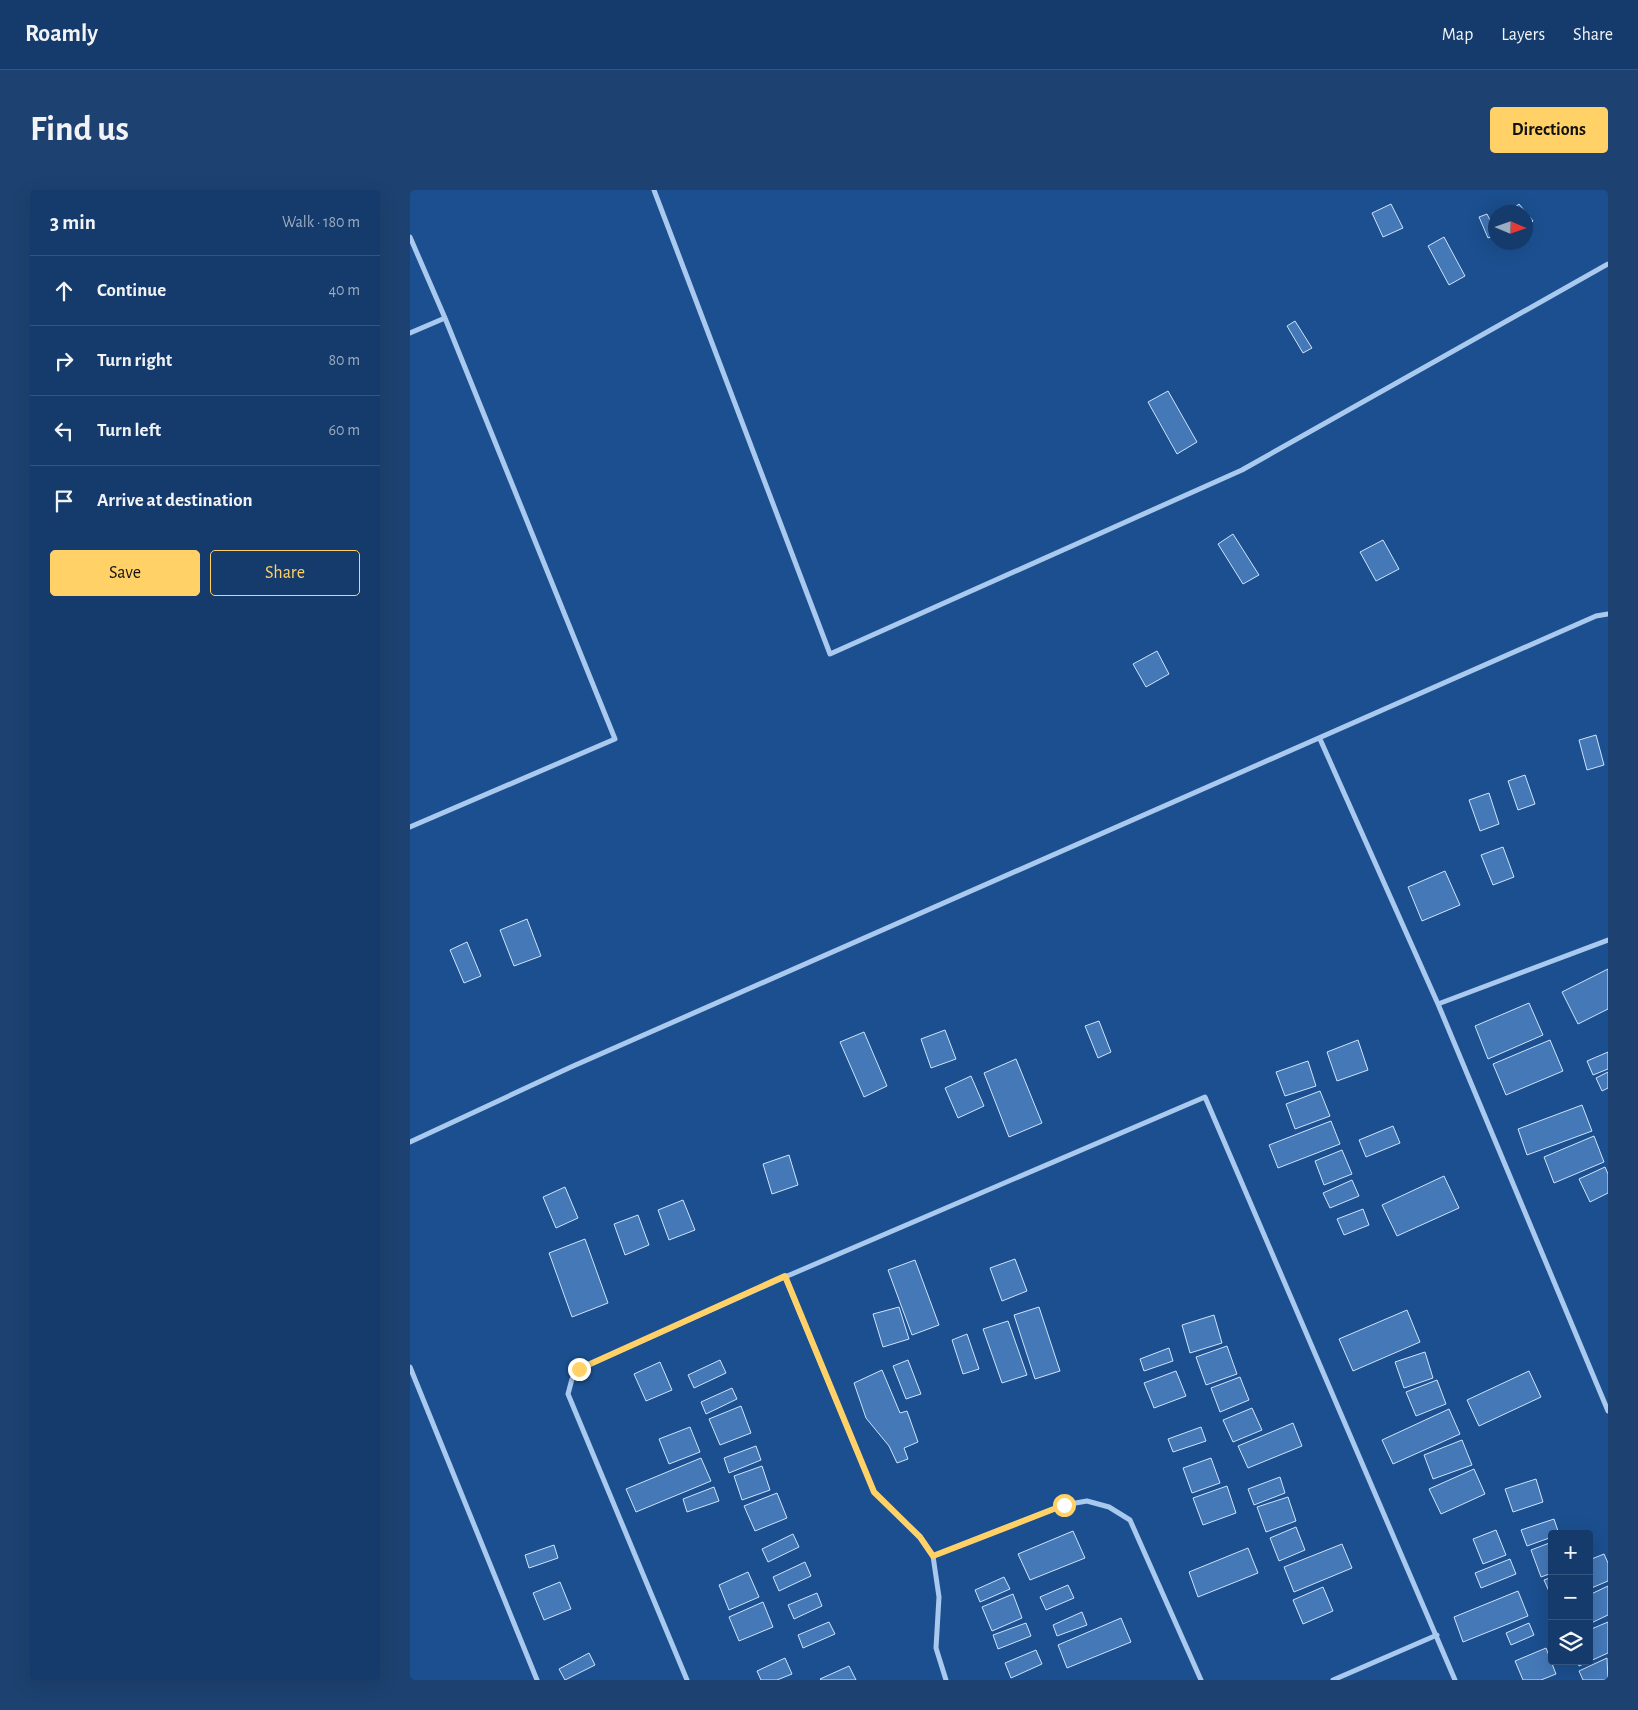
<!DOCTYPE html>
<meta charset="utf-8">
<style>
body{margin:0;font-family:"Alegreya Sans",sans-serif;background:#1d4271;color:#f1f3f6}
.controls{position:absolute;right:15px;bottom:15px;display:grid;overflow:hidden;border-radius:5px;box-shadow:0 5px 20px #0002}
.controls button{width:45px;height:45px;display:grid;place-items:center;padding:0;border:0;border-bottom:1px solid #33557e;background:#143b6b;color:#f1f3f6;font:25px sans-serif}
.compass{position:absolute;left:1078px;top:15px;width:45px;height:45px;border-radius:50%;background:#143b6b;box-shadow:0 5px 20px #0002;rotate:92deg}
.stop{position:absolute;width:15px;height:15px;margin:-11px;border:4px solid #ffd166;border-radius:50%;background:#fff}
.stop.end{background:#ffd166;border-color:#fff;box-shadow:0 1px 5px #0008}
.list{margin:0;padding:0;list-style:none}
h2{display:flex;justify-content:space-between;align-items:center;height:65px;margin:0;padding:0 20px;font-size:21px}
h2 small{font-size:16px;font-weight:400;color:#9dadc1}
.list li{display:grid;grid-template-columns:32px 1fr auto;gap:15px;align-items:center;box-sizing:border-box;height:70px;padding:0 20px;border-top:1px solid #33557e}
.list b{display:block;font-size:19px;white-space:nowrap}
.list em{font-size:16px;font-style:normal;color:#9dadc1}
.actions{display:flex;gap:10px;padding:15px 20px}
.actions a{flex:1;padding:11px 0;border:1px solid #ffd166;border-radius:5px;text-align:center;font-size:18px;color:#ffd166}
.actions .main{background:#ffd166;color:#111}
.icon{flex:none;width:28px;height:28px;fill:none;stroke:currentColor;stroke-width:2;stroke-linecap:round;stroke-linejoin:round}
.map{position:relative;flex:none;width:1198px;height:1490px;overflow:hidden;border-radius:5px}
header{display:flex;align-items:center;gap:30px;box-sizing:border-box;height:70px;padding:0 25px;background:#143b6b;border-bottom:1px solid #33557e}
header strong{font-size:24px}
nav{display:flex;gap:28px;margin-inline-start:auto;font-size:18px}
.intro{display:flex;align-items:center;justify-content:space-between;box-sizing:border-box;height:120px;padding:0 30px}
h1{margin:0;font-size:35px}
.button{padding:12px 22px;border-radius:5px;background:#ffd166;color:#111;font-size:18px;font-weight:700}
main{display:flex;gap:30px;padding:0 30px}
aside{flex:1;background:#143b6b;border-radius:5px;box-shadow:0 5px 20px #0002}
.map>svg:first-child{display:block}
</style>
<header>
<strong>Roamly</strong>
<nav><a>Map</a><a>Layers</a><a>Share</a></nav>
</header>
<div class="intro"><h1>Find us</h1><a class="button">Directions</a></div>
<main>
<aside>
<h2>3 min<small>Walk · 180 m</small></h2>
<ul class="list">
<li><svg class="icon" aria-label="ahead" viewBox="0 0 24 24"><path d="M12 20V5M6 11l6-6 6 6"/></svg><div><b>Continue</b></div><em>40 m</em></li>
<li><svg class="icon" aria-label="right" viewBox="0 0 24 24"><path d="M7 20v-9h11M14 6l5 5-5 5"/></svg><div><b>Turn right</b></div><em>80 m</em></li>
<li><svg class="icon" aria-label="left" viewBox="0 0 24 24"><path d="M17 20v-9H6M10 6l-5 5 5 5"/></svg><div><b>Turn left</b></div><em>60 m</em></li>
<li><svg class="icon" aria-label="arrive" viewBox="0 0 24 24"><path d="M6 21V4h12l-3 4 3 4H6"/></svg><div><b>Arrive at destination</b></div></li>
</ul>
<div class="actions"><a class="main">Save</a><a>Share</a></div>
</aside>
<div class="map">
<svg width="1198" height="1490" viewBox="0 0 1198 1490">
<rect width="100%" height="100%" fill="#1b4f8f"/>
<path fill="#4478b7" stroke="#cfe3fa" d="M 981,14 L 993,38 L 973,47 L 962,23 Z
M 1109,14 L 1123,31 L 1116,38 L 1116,22 L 1099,22 Z
M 1077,24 L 1086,42 L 1086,45 L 1078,48 L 1069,27 Z
M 1034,47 L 1055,86 L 1039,95 L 1018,56 Z
M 885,131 L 902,158 L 893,163 L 877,136 Z
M 758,201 L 787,252 L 767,264 L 738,212 Z
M 823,344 L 849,385 L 833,394 L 808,354 Z
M 973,350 L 989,379 L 966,391 L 950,362 Z
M 747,461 L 759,484 L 736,497 L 723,474 Z
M 1186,545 L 1194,575 L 1177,580 L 1169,550 Z
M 1115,585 L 1125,614 L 1108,620 L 1098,591 Z
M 1079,603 L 1089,634 L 1070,641 L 1059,610 Z
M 1093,657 L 1104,687 L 1083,695 L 1071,665 Z
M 1035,681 L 1050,715 L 1012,731 L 998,697 Z
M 117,729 L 131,766 L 104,776 L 90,740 Z
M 57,752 L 71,786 L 54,793 L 40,760 Z
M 1198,779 L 1198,819 L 1168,834 L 1152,802 Z
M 1119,813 L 1133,845 L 1078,869 L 1065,836 Z
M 689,831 L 701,862 L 688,868 L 675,836 Z
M 535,840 L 546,869 L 521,878 L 511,849 Z
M 454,842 L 477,896 L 454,907 L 430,852 Z
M 948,850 L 958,880 L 927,891 L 917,862 Z
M 1140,850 L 1153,881 L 1096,905 L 1083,874 Z
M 1198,862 L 1198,879 L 1183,885 L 1177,871 Z
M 606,869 L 632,933 L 599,947 L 574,883 Z
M 898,871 L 906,896 L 875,906 L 866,882 Z
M 1198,882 L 1198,898 L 1192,901 L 1186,888 Z
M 561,886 L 574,916 L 548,928 L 535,898 Z
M 910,901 L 920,926 L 885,939 L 876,914 Z
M 1172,915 L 1182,941 L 1117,965 L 1108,939 Z
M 921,931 L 930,954 L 868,978 L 859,955 Z
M 983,936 L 990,953 L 956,967 L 949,950 Z
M 1184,946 L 1194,972 L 1144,993 L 1134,967 Z
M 932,960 L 942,984 L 914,995 L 905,971 Z
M 379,965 L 388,995 L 362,1004 L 353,974 Z
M 1195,977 L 1198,984 L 1198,1003 L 1180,1012 L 1169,989 Z
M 1034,986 L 1049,1018 L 987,1046 L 972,1015 Z
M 942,990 L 949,1006 L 920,1018 L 913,1003 Z
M 155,997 L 168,1028 L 146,1038 L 133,1007 Z
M 273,1010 L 285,1040 L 259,1050 L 248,1020 Z
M 953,1019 L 959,1035 L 934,1045 L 927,1029 Z
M 228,1025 L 239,1055 L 215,1065 L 204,1034 Z
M 175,1049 L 198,1113 L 162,1127 L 139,1063 Z
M 605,1069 L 617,1101 L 592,1111 L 580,1078 Z
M 505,1070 L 529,1135 L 502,1145 L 478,1080 Z
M 489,1117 L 499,1149 L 473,1157 L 463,1124 Z
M 629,1117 L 650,1181 L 625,1189 L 604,1125 Z
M 997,1120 L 1010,1152 L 943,1181 L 929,1149 Z
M 804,1125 L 812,1153 L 780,1163 L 772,1135 Z
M 598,1131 L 617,1185 L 592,1193 L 573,1139 Z
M 557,1144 L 569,1179 L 553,1184 L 542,1150 Z
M 817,1156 L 827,1184 L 796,1195 L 786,1167 Z
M 759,1158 L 763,1171 L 734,1181 L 730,1169 Z
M 1015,1162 L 1023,1188 L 994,1198 L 985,1172 Z
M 310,1170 L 316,1183 L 284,1198 L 278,1185 Z
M 498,1170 L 511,1204 L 496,1209 L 483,1176 Z
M 250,1172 L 262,1200 L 236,1211 L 224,1184 Z
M 472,1180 L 490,1223 L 497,1221 L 508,1252 L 494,1258 L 498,1269 L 487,1273 L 479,1256 L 456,1228 L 444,1193 Z
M 766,1181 L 776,1206 L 744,1218 L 734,1193 Z
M 1119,1181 L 1131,1207 L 1069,1236 L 1057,1210 Z
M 830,1187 L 839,1210 L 810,1222 L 801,1198 Z
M 1027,1190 L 1036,1214 L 1006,1226 L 996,1202 Z
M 322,1198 L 327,1209 L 296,1224 L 291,1212 Z
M 331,1216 L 341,1243 L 310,1255 L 299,1229 Z
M 842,1218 L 852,1240 L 823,1252 L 813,1230 Z
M 1039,1219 L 1050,1244 L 983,1274 L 972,1250 Z
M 883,1233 L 892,1256 L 838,1278 L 828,1256 Z
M 280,1237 L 290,1262 L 259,1274 L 249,1249 Z
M 791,1237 L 796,1251 L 763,1262 L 758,1249 Z
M 1052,1250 L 1062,1275 L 1023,1289 L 1014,1265 Z
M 346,1256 L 351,1270 L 319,1283 L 314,1268 Z
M 291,1268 L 301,1291 L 226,1322 L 216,1299 Z
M 801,1268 L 810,1293 L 782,1303 L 773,1278 Z
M 352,1276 L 360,1300 L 332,1310 L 324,1286 Z
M 1064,1279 L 1075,1304 L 1031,1324 L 1019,1299 Z
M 870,1287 L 875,1303 L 844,1315 L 838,1299 Z
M 1126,1289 L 1133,1312 L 1103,1322 L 1095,1299 Z
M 817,1296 L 826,1323 L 793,1335 L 783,1308 Z
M 304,1297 L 309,1311 L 277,1322 L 273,1309 Z
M 367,1303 L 377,1328 L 345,1341 L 334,1316 Z
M 878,1307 L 886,1331 L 856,1342 L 847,1317 Z
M 1144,1329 L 1149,1344 L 1142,1344 L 1142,1347 L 1117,1356 L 1111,1340 Z
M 886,1337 L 895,1360 L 869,1371 L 860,1348 Z
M 1086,1340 L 1096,1365 L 1073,1374 L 1063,1349 Z
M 663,1341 L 675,1368 L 620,1390 L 608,1364 Z
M 383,1344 L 389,1357 L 358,1372 L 352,1359 Z
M 1142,1352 L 1142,1383 L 1131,1387 L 1121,1360 Z
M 932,1354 L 942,1378 L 884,1402 L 874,1377 Z
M 144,1355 L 148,1368 L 119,1378 L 115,1365 Z
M 838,1358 L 848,1383 L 788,1407 L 779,1382 Z
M 1194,1364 L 1198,1373 L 1198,1391 L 1179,1399 L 1179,1370 Z
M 1100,1369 L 1106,1384 L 1071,1398 L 1065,1383 Z
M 395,1372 L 401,1386 L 369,1401 L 363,1387 Z
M 338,1382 L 349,1407 L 319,1420 L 309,1395 Z
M 594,1387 L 600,1399 L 570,1412 L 565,1400 Z
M 1142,1387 L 1142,1408 L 1134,1390 Z
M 150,1392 L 161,1419 L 134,1430 L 123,1403 Z
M 658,1395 L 664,1408 L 636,1420 L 630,1407 Z
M 1198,1396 L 1198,1425 L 1179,1434 L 1179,1405 Z
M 913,1397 L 923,1421 L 893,1434 L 883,1410 Z
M 1108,1401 L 1118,1426 L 1053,1452 L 1044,1427 Z
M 407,1403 L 412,1416 L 384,1429 L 378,1415 Z
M 603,1404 L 612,1428 L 582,1441 L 572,1417 Z
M 353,1412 L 363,1437 L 329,1451 L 319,1427 Z
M 672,1422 L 677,1435 L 647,1446 L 643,1435 Z
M 711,1428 L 721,1452 L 657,1478 L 648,1455 Z
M 419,1432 L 425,1444 L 393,1458 L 388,1445 Z
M 1198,1432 L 1198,1463 L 1169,1476 L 1167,1471 L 1179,1471 L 1179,1440 Z
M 616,1433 L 621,1446 L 588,1459 L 583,1445 Z
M 1119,1433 L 1124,1445 L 1101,1455 L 1096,1443 Z
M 1136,1458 L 1146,1484 L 1131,1490 L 1113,1490 L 1105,1471 Z
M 626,1460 L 632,1474 L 601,1488 L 595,1473 Z
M 179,1463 L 185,1475 L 155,1490 L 149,1479 Z
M 375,1468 L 382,1484 L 367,1490 L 351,1490 L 347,1481 Z
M 1197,1468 L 1198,1490 L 1173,1490 L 1169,1481 Z
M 439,1476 L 446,1490 L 411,1490 L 410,1489 Z"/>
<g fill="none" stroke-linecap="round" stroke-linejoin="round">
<path stroke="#a9c9ee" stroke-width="5" d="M 244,0 L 420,464 L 832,280 L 1198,74
M 0,47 L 35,128 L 205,549 L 0,637
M 0,143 L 35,128
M 910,549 L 1028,814 L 1198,1221
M 1028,814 L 1198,750
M 0,952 L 161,877 L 1186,426 L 1198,424
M 375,1087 L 464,1302 L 510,1347 L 523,1366 L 529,1407 L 526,1458 L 536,1490
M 0,1177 L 127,1490
M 523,1366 L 654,1315 L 677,1311 L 699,1317 L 720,1330 L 791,1490
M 277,1490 L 158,1204 L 162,1189 L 169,1179 L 375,1087 L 795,907 L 1045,1490
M 923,1490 L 1027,1445"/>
</g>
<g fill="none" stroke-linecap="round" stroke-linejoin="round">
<path stroke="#ffd166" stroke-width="6" d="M 169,1179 L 375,1086 L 464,1302 L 510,1347 L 523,1366 L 654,1315"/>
</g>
</svg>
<div class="controls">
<button>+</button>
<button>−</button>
<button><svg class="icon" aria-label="layers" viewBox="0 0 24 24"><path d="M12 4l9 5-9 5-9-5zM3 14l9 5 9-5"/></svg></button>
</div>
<svg class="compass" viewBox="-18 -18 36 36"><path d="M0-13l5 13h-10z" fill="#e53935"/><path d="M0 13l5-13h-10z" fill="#9dadc1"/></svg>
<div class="stop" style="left:654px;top:1315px"></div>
<div class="stop end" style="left:169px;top:1179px"></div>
</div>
</main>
